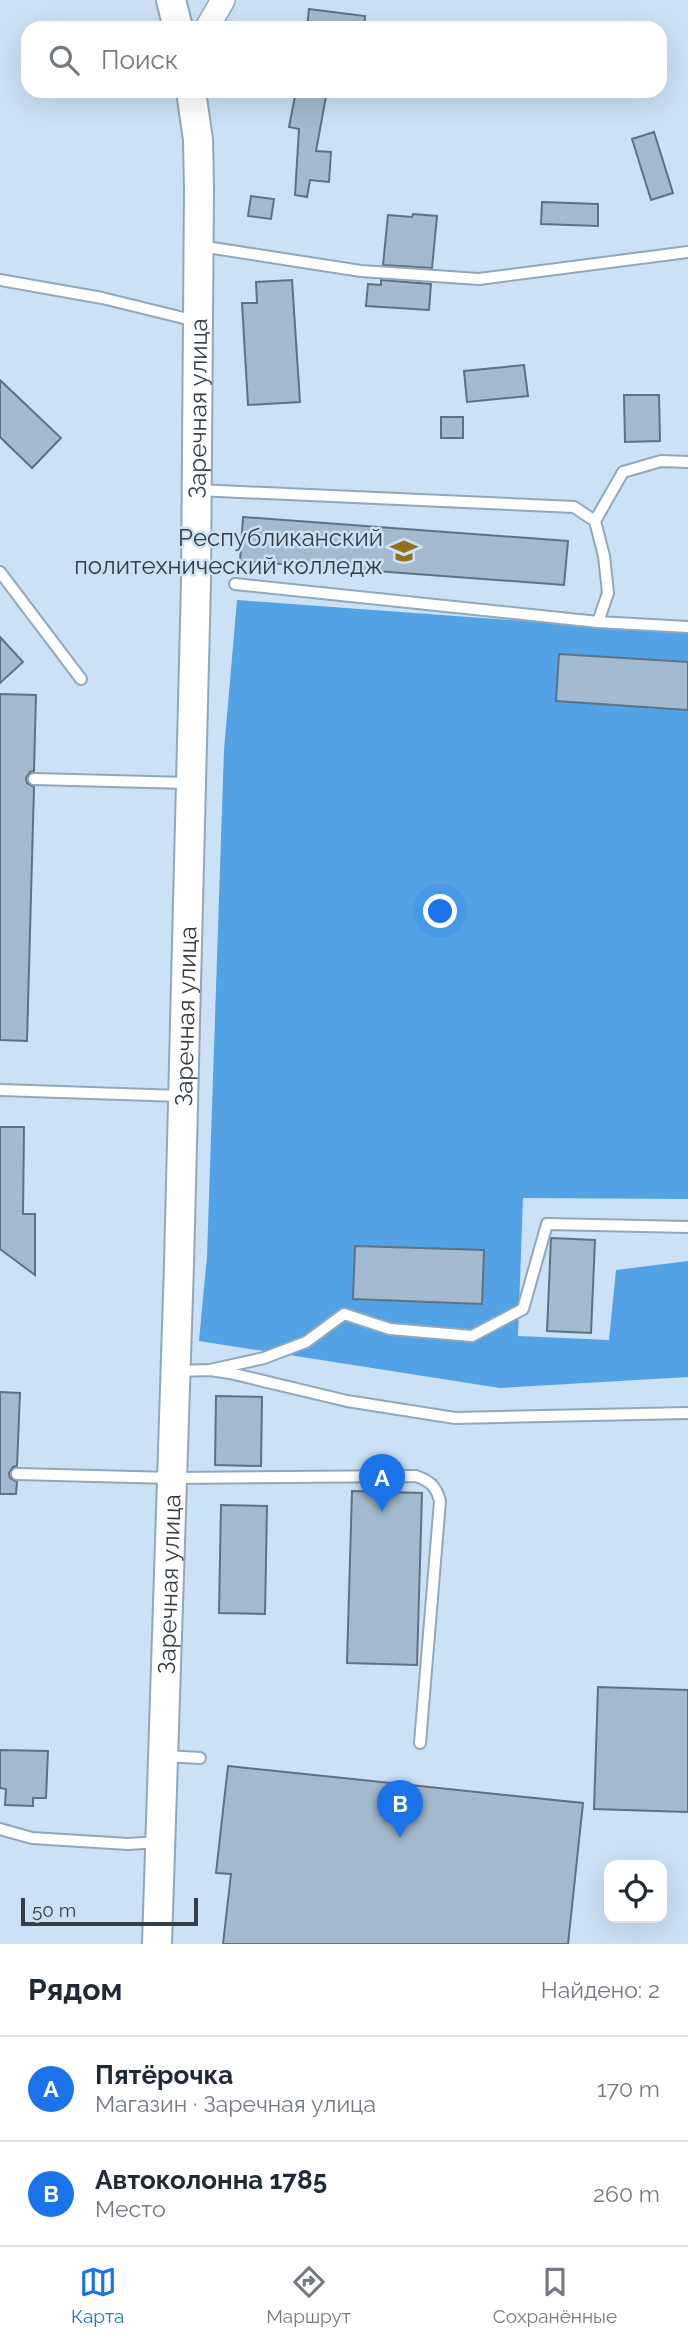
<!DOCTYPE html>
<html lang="ru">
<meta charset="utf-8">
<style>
body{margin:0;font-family:Raleway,sans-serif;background:#f6f6f7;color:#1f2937}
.controls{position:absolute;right:21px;bottom:21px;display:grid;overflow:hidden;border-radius:14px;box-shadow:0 7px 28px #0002}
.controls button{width:63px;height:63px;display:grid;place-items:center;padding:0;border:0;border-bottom:2px solid #e0e1e3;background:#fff;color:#1f2937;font:35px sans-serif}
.scale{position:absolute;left:21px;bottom:18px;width:177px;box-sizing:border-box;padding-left:7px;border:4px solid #343d45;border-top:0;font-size:19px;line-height:24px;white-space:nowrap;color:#343d45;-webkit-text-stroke:5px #cbe1f6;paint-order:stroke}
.you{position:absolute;left:441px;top:912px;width:24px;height:24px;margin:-18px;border:5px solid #fff;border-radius:50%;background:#1a73e8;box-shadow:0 0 0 10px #1a73e833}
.badge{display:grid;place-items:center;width:46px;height:46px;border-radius:50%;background:#1a73e8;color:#fff;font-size:23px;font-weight:700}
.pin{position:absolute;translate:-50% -58px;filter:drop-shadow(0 2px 4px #0008)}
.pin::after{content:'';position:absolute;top:37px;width:24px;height:21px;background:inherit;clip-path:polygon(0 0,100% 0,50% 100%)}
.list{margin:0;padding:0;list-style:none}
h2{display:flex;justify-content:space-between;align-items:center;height:91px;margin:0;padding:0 28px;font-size:30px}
h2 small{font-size:23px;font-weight:400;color:#747a83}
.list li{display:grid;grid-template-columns:46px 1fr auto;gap:21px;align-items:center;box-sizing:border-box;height:105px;padding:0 28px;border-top:2px solid #e0e1e3}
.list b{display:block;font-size:26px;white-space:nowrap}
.list p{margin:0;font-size:23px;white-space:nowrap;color:#747a83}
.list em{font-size:23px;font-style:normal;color:#747a83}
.icon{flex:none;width:38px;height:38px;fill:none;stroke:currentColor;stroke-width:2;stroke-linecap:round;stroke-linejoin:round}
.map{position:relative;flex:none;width:688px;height:1944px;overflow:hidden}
.search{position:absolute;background:#fff;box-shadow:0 7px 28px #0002;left:21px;right:21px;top:21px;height:77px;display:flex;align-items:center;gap:18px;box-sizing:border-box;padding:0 24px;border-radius:21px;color:#747a83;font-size:26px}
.sheet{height:301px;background:#fff}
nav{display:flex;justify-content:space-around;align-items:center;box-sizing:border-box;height:98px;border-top:2px solid #e0e1e3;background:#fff;font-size:19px;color:#747a83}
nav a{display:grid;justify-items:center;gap:4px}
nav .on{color:#1a73e8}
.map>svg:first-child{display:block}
</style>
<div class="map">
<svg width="688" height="1944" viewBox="0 0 688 1944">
<rect width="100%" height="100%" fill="#cbe1f6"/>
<path fill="#53a2e5" d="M 237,600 L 688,633 L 688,1199 L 523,1198 L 518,1336 L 609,1340 L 616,1270 L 688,1261 L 688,1377 L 500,1388 L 199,1341 L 207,1256 L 224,750 Z"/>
<path fill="#a4bace" stroke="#5d7284" stroke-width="2" d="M 309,9 L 365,16 L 364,28 L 307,28 Z
M 296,91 L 327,91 L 316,151 L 331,152 L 329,182 L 310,180 L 307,197 L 295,195 L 299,129 L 289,127 Z
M 654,132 L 673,193 L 651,200 L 632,139 Z
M 251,196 L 274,199 L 271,219 L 248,216 Z
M 542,202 L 598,204 L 598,226 L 541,224 Z
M 413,214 L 437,216 L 432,268 L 383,265 L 388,215 L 412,217 Z
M 292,280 L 300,402 L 248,405 L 242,303 L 257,303 L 256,282 Z
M 381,280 L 431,284 L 429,310 L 366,306 L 368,284 L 381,285 Z
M 524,365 L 528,396 L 467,402 L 464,371 Z
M 0,380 L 61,438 L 32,468 L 0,437 Z
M 624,395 L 659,395 L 660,441 L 625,442 Z
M 441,417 L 463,417 L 463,438 L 441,438 Z
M 243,517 L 568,541 L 564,585 L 240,561 Z
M 0,637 L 23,662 L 0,683 Z
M 559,654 L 688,662 L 688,710 L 556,701 Z
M 0,694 L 36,695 L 34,771 L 30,772 L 26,778 L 27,783 L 34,787 L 27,1041 L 0,1040 Z
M 0,1127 L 24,1127 L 23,1214 L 35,1214 L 35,1275 L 0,1249 Z
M 551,1238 L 595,1240 L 591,1333 L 547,1331 Z
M 355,1246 L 484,1250 L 482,1304 L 353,1299 Z
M 0,1392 L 20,1393 L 17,1466 L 13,1467 L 9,1473 L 10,1478 L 17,1482 L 16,1494 L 0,1494 Z
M 216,1396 L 262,1397 L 261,1466 L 215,1465 Z
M 352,1491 L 422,1493 L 417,1665 L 347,1663 Z
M 221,1505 L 267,1506 L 265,1614 L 219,1613 Z
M 598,1687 L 688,1690 L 688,1812 L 594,1809 Z
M 0,1750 L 48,1751 L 46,1798 L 33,1798 L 33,1806 L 5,1805 L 6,1789 L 0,1788 Z
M 228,1766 L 583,1803 L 568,1944 L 223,1944 L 231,1874 L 216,1873 Z"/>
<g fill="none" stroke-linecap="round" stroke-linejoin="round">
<defs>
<path id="service" d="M 200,246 L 361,271 L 479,279 L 688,252
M 0,280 L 102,298 L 196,321
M 197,490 L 574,507 L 595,521 L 604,556 L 608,593 L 598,622 L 688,627
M 595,521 L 623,472 L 661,461 L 688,462
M 0,572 L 81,679
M 235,584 L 598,622
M 34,779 L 188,783
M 0,1090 L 181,1096
M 210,1370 L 264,1358 L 306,1342 L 344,1314 L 390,1329 L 472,1336 L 523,1309 L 547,1224 L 688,1227
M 178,1371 L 210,1370 L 230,1373 L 347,1401 L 455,1418 L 688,1413
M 17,1474 L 172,1478 L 416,1476 C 430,1481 436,1486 440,1501 L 420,1743
M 165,1756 L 200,1758
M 0,1829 L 32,1838 L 128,1844 L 159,1842"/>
<path id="minor" d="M 207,28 L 223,0"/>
<g id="tertiary">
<path d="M 171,0 L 178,28"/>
<path id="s1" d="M 157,1944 L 179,1264 L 191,783 L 196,582 L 199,188 L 198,140 L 191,91"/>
</g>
</defs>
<use href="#service" stroke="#91a7bb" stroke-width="14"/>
<use href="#minor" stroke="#91a7bb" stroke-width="26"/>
<use href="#tertiary" stroke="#91a7bb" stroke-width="32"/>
<use href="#service" stroke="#fff" stroke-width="10"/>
<use href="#minor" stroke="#fff" stroke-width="23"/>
<use href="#tertiary" stroke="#fff" stroke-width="28"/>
</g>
<defs>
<symbol id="university-bare" viewBox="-9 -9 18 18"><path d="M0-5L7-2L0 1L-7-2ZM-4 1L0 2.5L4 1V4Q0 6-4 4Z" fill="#927017" stroke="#cbe1f6" stroke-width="2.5" paint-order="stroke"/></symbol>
</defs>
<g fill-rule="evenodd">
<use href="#university-bare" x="385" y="532" width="38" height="38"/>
</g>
<g text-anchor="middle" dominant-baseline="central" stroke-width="5" stroke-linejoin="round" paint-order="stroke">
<g font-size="24" fill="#343d45" stroke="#cbe1f6">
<text stroke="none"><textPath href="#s1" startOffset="1536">Заречная улица</textPath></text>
<text stroke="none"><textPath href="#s1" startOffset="928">Заречная улица</textPath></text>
<text stroke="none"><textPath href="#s1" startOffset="360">Заречная улица</textPath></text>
</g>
<g font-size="24" fill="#343d45" stroke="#cbe1f6" text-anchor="end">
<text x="383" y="537">Республиканский<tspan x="383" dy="28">политехнический колледж</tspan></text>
</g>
</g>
</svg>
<div class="controls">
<button><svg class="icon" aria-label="locate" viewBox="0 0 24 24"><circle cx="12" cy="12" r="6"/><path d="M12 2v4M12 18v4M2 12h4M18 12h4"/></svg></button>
</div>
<div class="scale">50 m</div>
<div class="you"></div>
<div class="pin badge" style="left:382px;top:1512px">A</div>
<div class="pin badge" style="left:400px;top:1838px">B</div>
<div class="search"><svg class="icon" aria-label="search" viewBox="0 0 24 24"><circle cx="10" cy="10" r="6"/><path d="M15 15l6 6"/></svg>Поиск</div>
</div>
<section class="sheet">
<h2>Рядом<small>Найдено: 2</small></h2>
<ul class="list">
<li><span class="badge">A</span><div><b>Пятёрочка</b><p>Магазин · Заречная улица</p></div><em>170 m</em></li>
<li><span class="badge">B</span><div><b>Автоколонна 1785</b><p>Место</p></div><em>260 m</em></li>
</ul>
</section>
<nav>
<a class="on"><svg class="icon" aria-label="map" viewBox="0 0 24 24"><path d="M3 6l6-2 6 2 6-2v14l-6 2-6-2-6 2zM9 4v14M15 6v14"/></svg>Карта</a>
<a><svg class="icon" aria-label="directions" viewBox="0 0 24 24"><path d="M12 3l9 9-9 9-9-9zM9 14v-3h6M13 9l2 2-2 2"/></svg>Маршрут</a>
<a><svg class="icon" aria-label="saved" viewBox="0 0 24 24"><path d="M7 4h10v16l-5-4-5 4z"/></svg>Сохранённые</a>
</nav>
